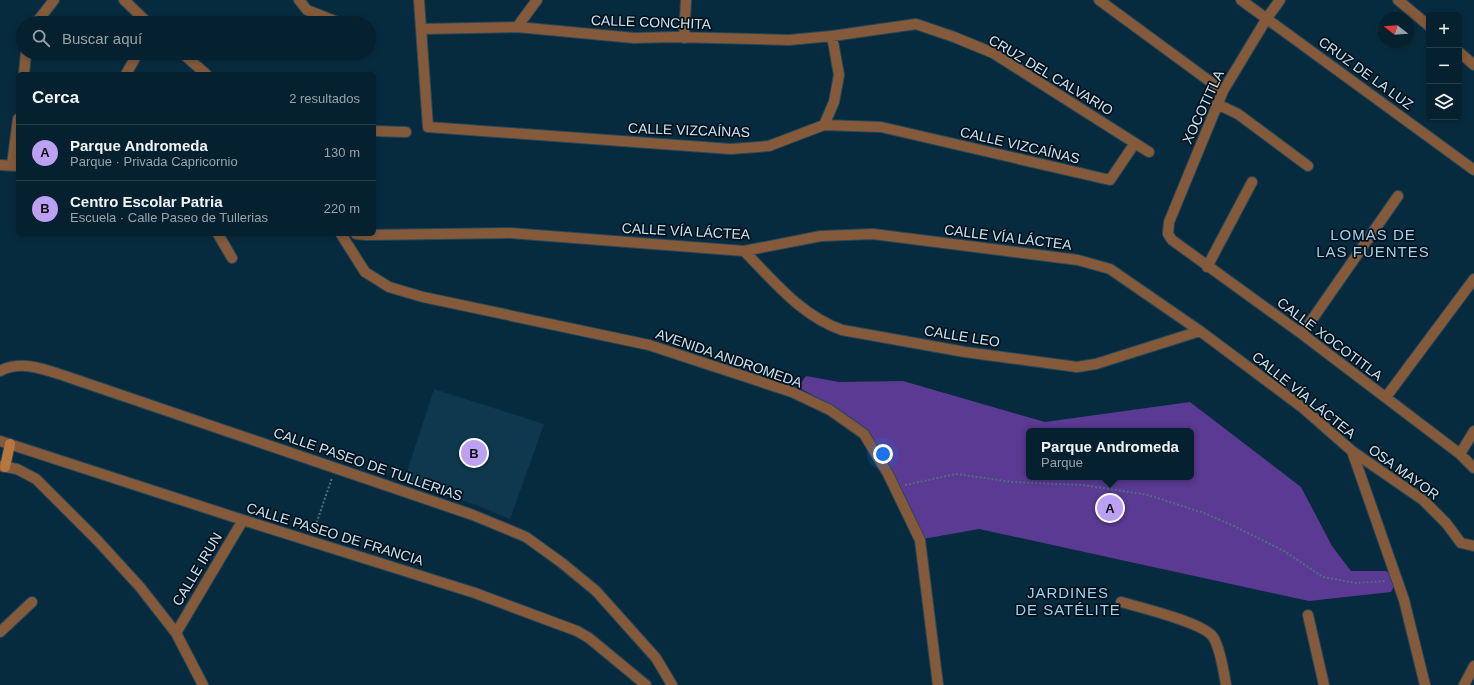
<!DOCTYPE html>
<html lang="es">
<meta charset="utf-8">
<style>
body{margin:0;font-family:Arial,sans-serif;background:#0e2836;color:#f1f3f6}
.controls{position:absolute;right:12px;top:12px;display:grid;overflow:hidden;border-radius:6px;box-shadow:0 2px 6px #0003}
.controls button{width:36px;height:36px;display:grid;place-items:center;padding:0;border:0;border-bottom:1px solid #263e4a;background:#05202e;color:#f1f3f6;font:20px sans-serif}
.compass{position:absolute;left:1378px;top:12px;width:36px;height:36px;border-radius:50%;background:#05202e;box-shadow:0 2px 6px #0003;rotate:287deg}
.you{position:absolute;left:883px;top:454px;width:14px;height:14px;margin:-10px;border:3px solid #fff;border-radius:50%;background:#1a73e8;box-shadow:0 0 0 6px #1a73e833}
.badge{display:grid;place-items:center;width:26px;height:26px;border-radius:50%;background:#bca0f2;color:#111;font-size:13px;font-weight:700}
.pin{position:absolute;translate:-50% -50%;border:2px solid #fff;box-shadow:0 1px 4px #0006}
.popup{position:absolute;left:1026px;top:428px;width:168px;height:52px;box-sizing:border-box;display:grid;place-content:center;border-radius:6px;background:#05202e;filter:drop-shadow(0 1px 3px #0005);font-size:13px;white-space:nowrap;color:#97a3aa}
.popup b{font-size:15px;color:#f1f3f6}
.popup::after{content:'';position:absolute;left:50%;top:100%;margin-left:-8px;border:8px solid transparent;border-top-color:#05202e}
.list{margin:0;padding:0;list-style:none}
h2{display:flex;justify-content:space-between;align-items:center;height:52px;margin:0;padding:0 16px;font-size:17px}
h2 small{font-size:13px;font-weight:400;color:#97a3aa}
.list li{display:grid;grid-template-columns:26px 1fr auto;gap:12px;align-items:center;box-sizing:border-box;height:56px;padding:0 16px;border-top:1px solid #263e4a}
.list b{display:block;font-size:15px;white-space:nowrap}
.list p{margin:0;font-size:13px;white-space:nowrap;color:#97a3aa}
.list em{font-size:13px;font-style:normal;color:#97a3aa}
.icon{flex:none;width:22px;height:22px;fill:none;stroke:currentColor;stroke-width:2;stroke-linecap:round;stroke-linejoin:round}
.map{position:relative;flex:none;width:1474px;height:685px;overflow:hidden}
.search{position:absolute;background:#05202e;box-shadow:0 2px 6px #0003;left:16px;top:16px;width:360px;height:44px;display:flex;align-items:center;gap:10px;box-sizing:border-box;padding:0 14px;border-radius:22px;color:#97a3aa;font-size:15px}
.panel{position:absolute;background:#05202e;box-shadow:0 2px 6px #0003;left:16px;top:72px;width:360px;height:164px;border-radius:6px}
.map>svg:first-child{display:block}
</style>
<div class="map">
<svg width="1474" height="685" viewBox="0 0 1474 685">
<rect width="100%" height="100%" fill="#072b3e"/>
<path fill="#0d384e" d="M 434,389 L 544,424 L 510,519 L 473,504 L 404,481 Z"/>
<path fill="#5a3a92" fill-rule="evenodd" d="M 806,376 L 839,382 L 903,381 L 1045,422 L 1190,402 L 1301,487 L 1332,546 L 1351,571 L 1386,571 L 1397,580 L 1391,592 L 1309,601 L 979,529 L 923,539 L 868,433 L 839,410 L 798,387 ZM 1029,431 L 1191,431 L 1191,477 L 1029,477 Z"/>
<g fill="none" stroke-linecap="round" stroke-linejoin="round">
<defs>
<path id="street" d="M 124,0 L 148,23
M 299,0 L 307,10 L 340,23
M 419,0 L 428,127 L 731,149 L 769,146 L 824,125 L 881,127 L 1110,180 L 1135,143
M 1099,0 L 1223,91
M 1241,0 L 1474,170
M 1280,0 L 1267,18 L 1223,91 L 1169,222 L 1168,234 L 1172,240 L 1302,334 L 1460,454 L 1474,468
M 1398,0 L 1429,26
M 36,23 L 54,0
M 517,27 L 537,0
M 422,29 L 517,27 L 634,38 L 674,37 L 789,40 L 832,36 L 916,24 L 954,37 L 993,53 L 1149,152
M 684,38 L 686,0
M 1459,52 L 1474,65
M 182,53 L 206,74
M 24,74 L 26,53
M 126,74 L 138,53
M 1217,104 L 1238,114 L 1308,166
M 824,125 L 834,102 L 839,75 L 832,36
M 374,131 L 406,132
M 0,165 L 18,166
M 12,165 L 18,119
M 218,234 L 232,258
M 341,234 L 365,272 L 389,287 L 423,297 L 649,345 L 792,392 L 830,410 L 864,434 L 888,474 L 920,540 L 938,685
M 356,234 L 366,235 L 510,233 L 744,251 L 821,236 L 873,234 L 1078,260 L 1110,269 L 1200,331 L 1303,408 L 1352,451 L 1423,500 L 1446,523 L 1461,543 L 1474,546
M 744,251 C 774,281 801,316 842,330 L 965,352 L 1077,367 L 1096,364 L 1200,331
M 1207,267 L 1252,182
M 1302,334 L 1398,196
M 0,371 C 21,360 44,369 65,376 L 473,515 L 526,537 L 562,563 L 596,591 L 656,658 L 672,685
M 1386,397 L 1474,279
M 0,441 L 243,520 L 475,593 L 577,631 L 589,638 L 646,685
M 1352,451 L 1404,600 L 1425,685
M 1460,454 L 1474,431
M 0,466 L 17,469 L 36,479 L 98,541 L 140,587 L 176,633 L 203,685
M 1121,602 C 1139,607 1204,623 1213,637 C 1220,647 1224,673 1226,685
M 1308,615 L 1324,685
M 0,632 L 32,602
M 176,633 L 243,520
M 1464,685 L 1474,666"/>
<path id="secondary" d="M 5,467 L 10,444"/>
</defs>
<use href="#street" stroke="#26485b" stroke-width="12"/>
<use href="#secondary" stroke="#26485b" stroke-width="12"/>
<path stroke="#4f6f80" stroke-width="2" stroke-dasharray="2 2" stroke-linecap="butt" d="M 905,485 L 956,474 L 1013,482 L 1083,485 L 1148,495 L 1204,513 L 1234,526 L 1284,551 L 1323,577 L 1356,583 L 1386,581
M 314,530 L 332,478"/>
<use href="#street" stroke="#855a3a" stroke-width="10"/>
<use href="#secondary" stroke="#b97540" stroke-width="10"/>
</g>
<g text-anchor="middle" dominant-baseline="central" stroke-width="3.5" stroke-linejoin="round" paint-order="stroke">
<g font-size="14" fill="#cae2f1" stroke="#02121d">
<text transform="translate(651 22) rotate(2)">CALLE CONCHITA</text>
<text transform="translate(1366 73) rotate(36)">CRUZ DE LA LUZ</text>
<text transform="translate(1051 75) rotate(31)">CRUZ DEL CALVARIO</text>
<text transform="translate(1203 107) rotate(-65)">XOCOTITLA</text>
<text transform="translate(689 130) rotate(2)">CALLE VIZCAÍNAS</text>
<text transform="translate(1020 145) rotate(13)">CALLE VIZCAÍNAS</text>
<text transform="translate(686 231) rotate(3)">CALLE VÍA LÁCTEA</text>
<text transform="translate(1008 237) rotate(7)">CALLE VÍA LÁCTEA</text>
<text transform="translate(962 336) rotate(9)">CALLE LEO</text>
<text transform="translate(1330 339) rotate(37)">CALLE XOCOTITLA</text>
<text transform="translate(729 358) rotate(19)">AVENIDA ANDROMEDA</text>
<text transform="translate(1304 395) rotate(39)">CALLE VÍA LÁCTEA</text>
<text transform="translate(368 464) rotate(19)">CALLE PASEO DE TULLERIAS</text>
<text transform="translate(1404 472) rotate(36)">OSA MAYOR</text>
<text transform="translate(335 534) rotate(17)">CALLE PASEO DE FRANCIA</text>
<text transform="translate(197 569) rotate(-59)">CALLE IRUN</text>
</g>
<g font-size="15" letter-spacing="1" fill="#a1d1ef" stroke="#02121d">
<text x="1373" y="234">LOMAS DE<tspan x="1373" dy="17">LAS FUENTES</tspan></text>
<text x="1068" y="592">JARDINES<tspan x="1068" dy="17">DE SATÉLITE</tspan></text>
</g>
</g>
</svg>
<div class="controls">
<button>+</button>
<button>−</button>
<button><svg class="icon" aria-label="layers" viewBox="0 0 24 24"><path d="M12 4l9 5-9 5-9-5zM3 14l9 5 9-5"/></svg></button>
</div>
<svg class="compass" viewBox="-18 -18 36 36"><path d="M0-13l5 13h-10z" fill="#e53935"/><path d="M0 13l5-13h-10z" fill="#97a3aa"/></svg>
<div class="you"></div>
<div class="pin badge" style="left:1110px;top:508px">A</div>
<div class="popup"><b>Parque Andromeda</b>Parque</div>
<div class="pin badge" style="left:474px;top:453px">B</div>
<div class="search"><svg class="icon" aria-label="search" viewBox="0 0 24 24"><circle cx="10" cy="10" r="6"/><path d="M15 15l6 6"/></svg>Buscar aquí</div>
<section class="panel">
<h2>Cerca<small>2 resultados</small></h2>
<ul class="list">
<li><span class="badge">A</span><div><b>Parque Andromeda</b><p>Parque · Privada Capricornio</p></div><em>130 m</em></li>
<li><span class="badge">B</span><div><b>Centro Escolar Patria</b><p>Escuela · Calle Paseo de Tullerias</p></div><em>220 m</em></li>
</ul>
</section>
</div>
